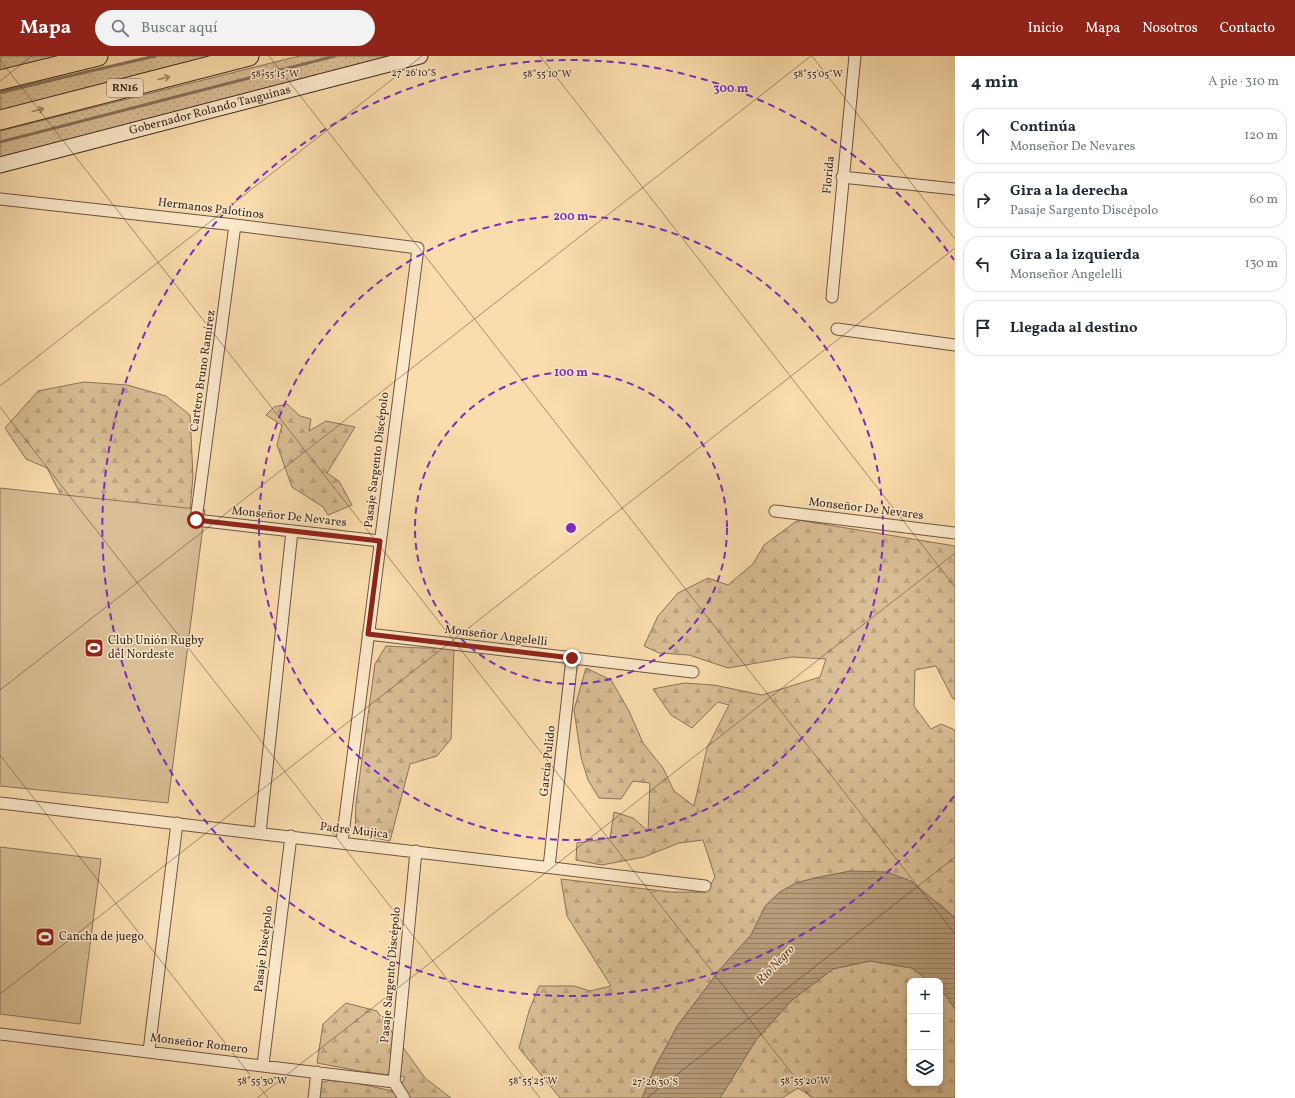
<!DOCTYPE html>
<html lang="es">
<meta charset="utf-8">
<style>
body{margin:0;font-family:Vollkorn,serif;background:#f2f2f3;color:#1f2937}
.controls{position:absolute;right:12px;bottom:12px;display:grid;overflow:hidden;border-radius:8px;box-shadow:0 2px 6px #0003}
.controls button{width:36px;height:36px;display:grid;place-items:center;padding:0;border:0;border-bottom:1px solid #e0e1e3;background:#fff;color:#1f2937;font:20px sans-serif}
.stop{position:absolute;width:12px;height:12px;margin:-9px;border:3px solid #8f2418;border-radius:50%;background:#fff}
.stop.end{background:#8f2418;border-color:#fff;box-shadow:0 1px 4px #0008}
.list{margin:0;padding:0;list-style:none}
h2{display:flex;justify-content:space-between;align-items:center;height:52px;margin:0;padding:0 16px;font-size:17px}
h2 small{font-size:13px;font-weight:400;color:#747a83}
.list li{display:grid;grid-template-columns:26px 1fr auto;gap:12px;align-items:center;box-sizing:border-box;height:56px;margin:0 8px 8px;padding:0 8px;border:1px solid #e0e1e3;border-radius:16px}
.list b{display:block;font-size:15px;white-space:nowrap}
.list p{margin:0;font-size:13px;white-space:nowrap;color:#747a83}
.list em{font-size:13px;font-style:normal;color:#747a83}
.icon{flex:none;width:22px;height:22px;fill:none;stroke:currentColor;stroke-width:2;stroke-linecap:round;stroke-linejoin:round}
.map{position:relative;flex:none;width:955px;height:1042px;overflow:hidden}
header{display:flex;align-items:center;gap:24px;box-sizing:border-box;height:56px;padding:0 20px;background:#8f2418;color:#fff}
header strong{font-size:19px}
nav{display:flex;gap:22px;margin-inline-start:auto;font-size:14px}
.search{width:280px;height:36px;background:#f2f2f3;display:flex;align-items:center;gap:10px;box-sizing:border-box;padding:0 14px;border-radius:22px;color:#747a83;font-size:15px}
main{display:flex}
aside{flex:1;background:#fff}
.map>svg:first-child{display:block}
</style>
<header>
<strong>Mapa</strong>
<div class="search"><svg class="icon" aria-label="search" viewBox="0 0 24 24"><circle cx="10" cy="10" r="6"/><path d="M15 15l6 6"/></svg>Buscar aquí</div>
<nav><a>Inicio</a><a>Mapa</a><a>Nosotros</a><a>Contacto</a></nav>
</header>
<main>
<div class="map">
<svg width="955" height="1042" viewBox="0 0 955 1042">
<defs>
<pattern id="grass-dots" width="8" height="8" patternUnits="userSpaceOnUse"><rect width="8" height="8" fill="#dabe95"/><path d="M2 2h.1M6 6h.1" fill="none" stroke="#bca380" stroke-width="1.8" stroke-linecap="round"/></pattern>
<pattern id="forest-firs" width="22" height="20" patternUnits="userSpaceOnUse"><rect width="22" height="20" fill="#dabe95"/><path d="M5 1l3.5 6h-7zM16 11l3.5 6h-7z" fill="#bca380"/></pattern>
<pattern id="water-rules" width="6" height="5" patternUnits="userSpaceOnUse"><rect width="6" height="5" fill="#baa07e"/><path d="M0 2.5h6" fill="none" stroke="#988267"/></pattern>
</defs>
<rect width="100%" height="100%" fill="#fbddad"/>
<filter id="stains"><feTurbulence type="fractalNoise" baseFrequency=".005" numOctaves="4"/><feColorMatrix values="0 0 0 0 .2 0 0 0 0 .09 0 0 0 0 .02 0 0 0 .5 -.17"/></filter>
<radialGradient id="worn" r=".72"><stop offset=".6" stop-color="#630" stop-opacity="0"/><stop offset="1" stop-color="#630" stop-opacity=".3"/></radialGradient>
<path fill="url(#grass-dots)" stroke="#8a745c" d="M 0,0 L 73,0 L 0,19 Z
M 151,0 L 214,0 L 0,55 L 0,38 Z
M 299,0 L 397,0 L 0,102 L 0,75 Z"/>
<path fill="url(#forest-firs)" stroke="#8a745c" d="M 84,326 L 127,329 L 166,340 L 190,359 L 193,420 L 190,455 L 63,443 L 47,412 L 26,403 L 5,372 L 38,335 Z
M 287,348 L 300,360 L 311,363 L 309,375 L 326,365 L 355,371 L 327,417 L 339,425 L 352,449 L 328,459 L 323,451 L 292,431 L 277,389 L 282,369 L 266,359 L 274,351 Z
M 798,464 L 955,490 L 955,643 L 953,643 L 936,610 L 915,614 L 914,650 L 931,673 L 941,668 L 955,674 L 955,862 L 940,848 L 851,815 L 815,822 L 796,827 L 780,836 L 766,849 L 751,879 L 722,911 L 678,969 L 656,1009 L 642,1042 L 560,1042 L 519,992 L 529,955 L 539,930 L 574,930 L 590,935 L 611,930 L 567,860 L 561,823 L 671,836 L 706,836 L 715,821 L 703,784 L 679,787 L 644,801 L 602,809 L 576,804 L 577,787 L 610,782 L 614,756 L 633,762 L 648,775 L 650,727 L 633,725 L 621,743 L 599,742 L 588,724 L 581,701 L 574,654 L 586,612 L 611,624 L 629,655 L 643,687 L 663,712 L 674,735 L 694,750 L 707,692 L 729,649 L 718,646 L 692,672 L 671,659 L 653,633 L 684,627 L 714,629 L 762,639 L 820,621 L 826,603 L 792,601 L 728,612 L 689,599 L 659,597 L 644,590 L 658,560 L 678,537 L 708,522 L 728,529 L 753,508 L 764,489 Z
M 386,590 L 421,592 L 454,592 L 451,683 L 437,700 L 410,708 L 390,785 L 355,778 L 356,747 L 375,608 Z
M 870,905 L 912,912 L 929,925 L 910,925 L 910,1027 L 940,1027 L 940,934 L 945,938 L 955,953 L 955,1042 L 814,1042 L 798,1032 L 782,1042 L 720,1042 L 756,984 L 792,944 L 833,913 Z
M 346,947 L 377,955 L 425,1022 L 451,1042 L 316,1042 L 313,1028 L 337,1023 L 397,1036 L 405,1021 L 365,1016 L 317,1007 L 323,968 Z"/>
<path fill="#dabe95" stroke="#8a745c" d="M 0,432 L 205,454 L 168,747 L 0,730 Z
M 0,791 L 101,803 L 80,968 L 0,958 Z"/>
<path fill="url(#water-rules)" stroke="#877059" d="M 851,815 L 887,816 L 911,825 L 955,862 L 955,953 L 945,938 L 940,934 L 940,925 L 929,925 L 912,912 L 870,905 L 833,913 L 792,944 L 756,984 L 720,1042 L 642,1042 L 656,1009 L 678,969 L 722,911 L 751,879 L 766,849 L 780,836 L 796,827 L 815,822 Z"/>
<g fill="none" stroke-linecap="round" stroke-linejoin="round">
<path stroke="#877059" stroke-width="3" d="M 0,36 L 155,0
M 0,86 L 335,0"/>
<defs>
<path id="street" d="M 842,121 L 955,133
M 0,143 L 235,169 L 418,192 L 342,786
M 235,169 L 196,464 L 380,485
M 832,241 L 855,0
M 837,273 L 955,289
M 775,455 L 955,477
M 368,578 L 693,616
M 0,747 L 705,830
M 260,777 L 292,475
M 549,811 L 572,602
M 0,978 L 394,1026
M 149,995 L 177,767
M 263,1009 L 291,780
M 314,1042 L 317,1016
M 404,1042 L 394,1026 L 416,795"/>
<g id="secondary">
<path id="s1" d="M 0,109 L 420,0"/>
</g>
<path id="highway" d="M 0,24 L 98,0
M 0,64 L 249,0"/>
</defs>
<use href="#street" stroke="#6b5645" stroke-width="13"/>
<use href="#secondary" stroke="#3b2922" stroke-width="17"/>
<use href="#highway" stroke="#3b2922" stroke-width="21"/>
<use href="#street" stroke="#fce9ca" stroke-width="11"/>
<use href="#secondary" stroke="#fce9ca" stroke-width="15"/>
<use href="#highway" stroke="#fbddad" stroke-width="19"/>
</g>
<defs><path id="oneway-shaft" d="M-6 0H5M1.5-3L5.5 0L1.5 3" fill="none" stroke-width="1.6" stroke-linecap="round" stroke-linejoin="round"/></defs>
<g stroke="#9b8368">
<use href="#oneway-shaft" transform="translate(164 22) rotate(-14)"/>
<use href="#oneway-shaft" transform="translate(38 54) rotate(-14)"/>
</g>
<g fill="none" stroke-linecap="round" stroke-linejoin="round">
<path stroke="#8f2418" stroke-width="5" d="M 196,464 L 380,485 L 368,578 L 572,602"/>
</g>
<path fill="none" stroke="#3b2922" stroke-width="1" stroke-opacity="0.45" d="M 269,0 L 955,878M 540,0 L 955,531M 812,0 L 955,183M 0,4 L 811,1042M 0,25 L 32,0M 0,330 L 422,0M 0,351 L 540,1042M 0,634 L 811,0M 0,699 L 268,1042M 0,938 L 955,192M 257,1042 L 955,497M 647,1042 L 955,801"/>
<g fill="none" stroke="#7b2cbf" stroke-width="2" stroke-dasharray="7 5">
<circle cx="571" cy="472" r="156"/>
<circle cx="571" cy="472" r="312"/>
<path d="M954 740A468 468 0 1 1 954 204"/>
</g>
<defs>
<symbol id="stadium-square" viewBox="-11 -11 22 22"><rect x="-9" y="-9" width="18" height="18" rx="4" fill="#8f2418" stroke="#fce9ca"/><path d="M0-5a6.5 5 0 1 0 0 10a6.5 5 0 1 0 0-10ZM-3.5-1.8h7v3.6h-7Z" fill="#fff"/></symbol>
</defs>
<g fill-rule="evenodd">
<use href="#stadium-square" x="83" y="581" width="22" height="22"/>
<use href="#stadium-square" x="34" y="870" width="22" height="22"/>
</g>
<g text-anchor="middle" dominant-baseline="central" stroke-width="3" stroke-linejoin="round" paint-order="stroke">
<rect fill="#fce9ca" stroke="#756354" stroke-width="1" x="107" y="23" width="36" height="18" rx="3"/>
<g font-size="11" font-weight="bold" fill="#3b2922">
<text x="125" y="32">RN16</text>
</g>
<g font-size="12" fill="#3b2922" stroke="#fce9ca">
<text stroke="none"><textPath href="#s1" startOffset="217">Gobernador Rolando Tauguinas</textPath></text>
<text transform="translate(829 119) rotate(-85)">Florida</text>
<text transform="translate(211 153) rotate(7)">Hermanos Palotinos</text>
<text transform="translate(203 315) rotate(-82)">Cartero Bruno Ramírez</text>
<text transform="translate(377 404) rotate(-83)">Pasaje Sargento Discépolo</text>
<text transform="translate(866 453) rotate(7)">Monseñor De Nevares</text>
<text transform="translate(289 461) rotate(6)">Monseñor De Nevares</text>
<text transform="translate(496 580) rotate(7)">Monseñor Angelelli</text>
<text transform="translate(548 705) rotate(-84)">García Pulido</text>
<text transform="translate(354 775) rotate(7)">Padre Mujica</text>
<text transform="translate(264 893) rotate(-83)">Pasaje Discépolo</text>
<text transform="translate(391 919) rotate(-85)">Pasaje Sargento Discépolo</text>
<text transform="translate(199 988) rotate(7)">Monseñor Romero</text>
</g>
<g font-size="12" fill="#3b2922" stroke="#fce9ca" text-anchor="start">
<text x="108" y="585">Club Unión Rugby<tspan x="108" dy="14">del Nordeste</tspan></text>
<text x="59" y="881">Cancha de juego</text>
</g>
<g font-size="13" font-style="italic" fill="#614d3e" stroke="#fce9ca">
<text transform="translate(776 909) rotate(-46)">Río Negro</text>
</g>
</g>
<g font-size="10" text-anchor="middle" fill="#3b2922" stroke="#fce9ca" stroke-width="3" stroke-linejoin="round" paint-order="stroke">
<text x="414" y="20">27°26'10"S</text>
<text x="275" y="21">58°55'15"W</text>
<text x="547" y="21">58°55'10"W</text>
<text x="818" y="21">58°55'05"W</text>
<text x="262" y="1028">58°55'30"W</text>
<text x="533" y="1028">58°55'25"W</text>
<text x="805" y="1028">58°55'20"W</text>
<text x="655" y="1029">27°26'30"S</text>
</g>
<circle cx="571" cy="472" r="6" fill="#7b2cbf" stroke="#fce9ca" stroke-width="2"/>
<g font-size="12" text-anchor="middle" font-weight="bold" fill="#7b2cbf" stroke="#fce9ca" stroke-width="3" stroke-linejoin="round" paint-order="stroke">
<text x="731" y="36">300 m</text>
<text x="571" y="164">200 m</text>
<text x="571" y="320">100 m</text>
</g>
<rect width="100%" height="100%" filter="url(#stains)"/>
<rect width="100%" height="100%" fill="url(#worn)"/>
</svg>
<div class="controls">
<button>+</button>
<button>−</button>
<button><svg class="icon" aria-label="layers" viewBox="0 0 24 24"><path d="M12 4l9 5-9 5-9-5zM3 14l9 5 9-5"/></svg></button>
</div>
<div class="stop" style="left:196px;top:464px"></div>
<div class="stop end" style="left:572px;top:602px"></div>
</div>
<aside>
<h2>4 min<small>A pie · 310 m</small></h2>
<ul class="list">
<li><svg class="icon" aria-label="ahead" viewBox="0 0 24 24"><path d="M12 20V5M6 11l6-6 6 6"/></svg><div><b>Continúa</b><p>Monseñor De Nevares</p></div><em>120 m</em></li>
<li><svg class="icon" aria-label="right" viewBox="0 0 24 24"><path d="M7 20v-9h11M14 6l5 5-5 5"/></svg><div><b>Gira a la derecha</b><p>Pasaje Sargento Discépolo</p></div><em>60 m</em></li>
<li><svg class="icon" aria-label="left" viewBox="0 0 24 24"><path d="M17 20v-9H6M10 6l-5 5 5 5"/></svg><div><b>Gira a la izquierda</b><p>Monseñor Angelelli</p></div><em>130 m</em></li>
<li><svg class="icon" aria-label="arrive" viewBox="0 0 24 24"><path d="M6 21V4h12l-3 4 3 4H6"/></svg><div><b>Llegada al destino</b></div></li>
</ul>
</aside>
</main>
